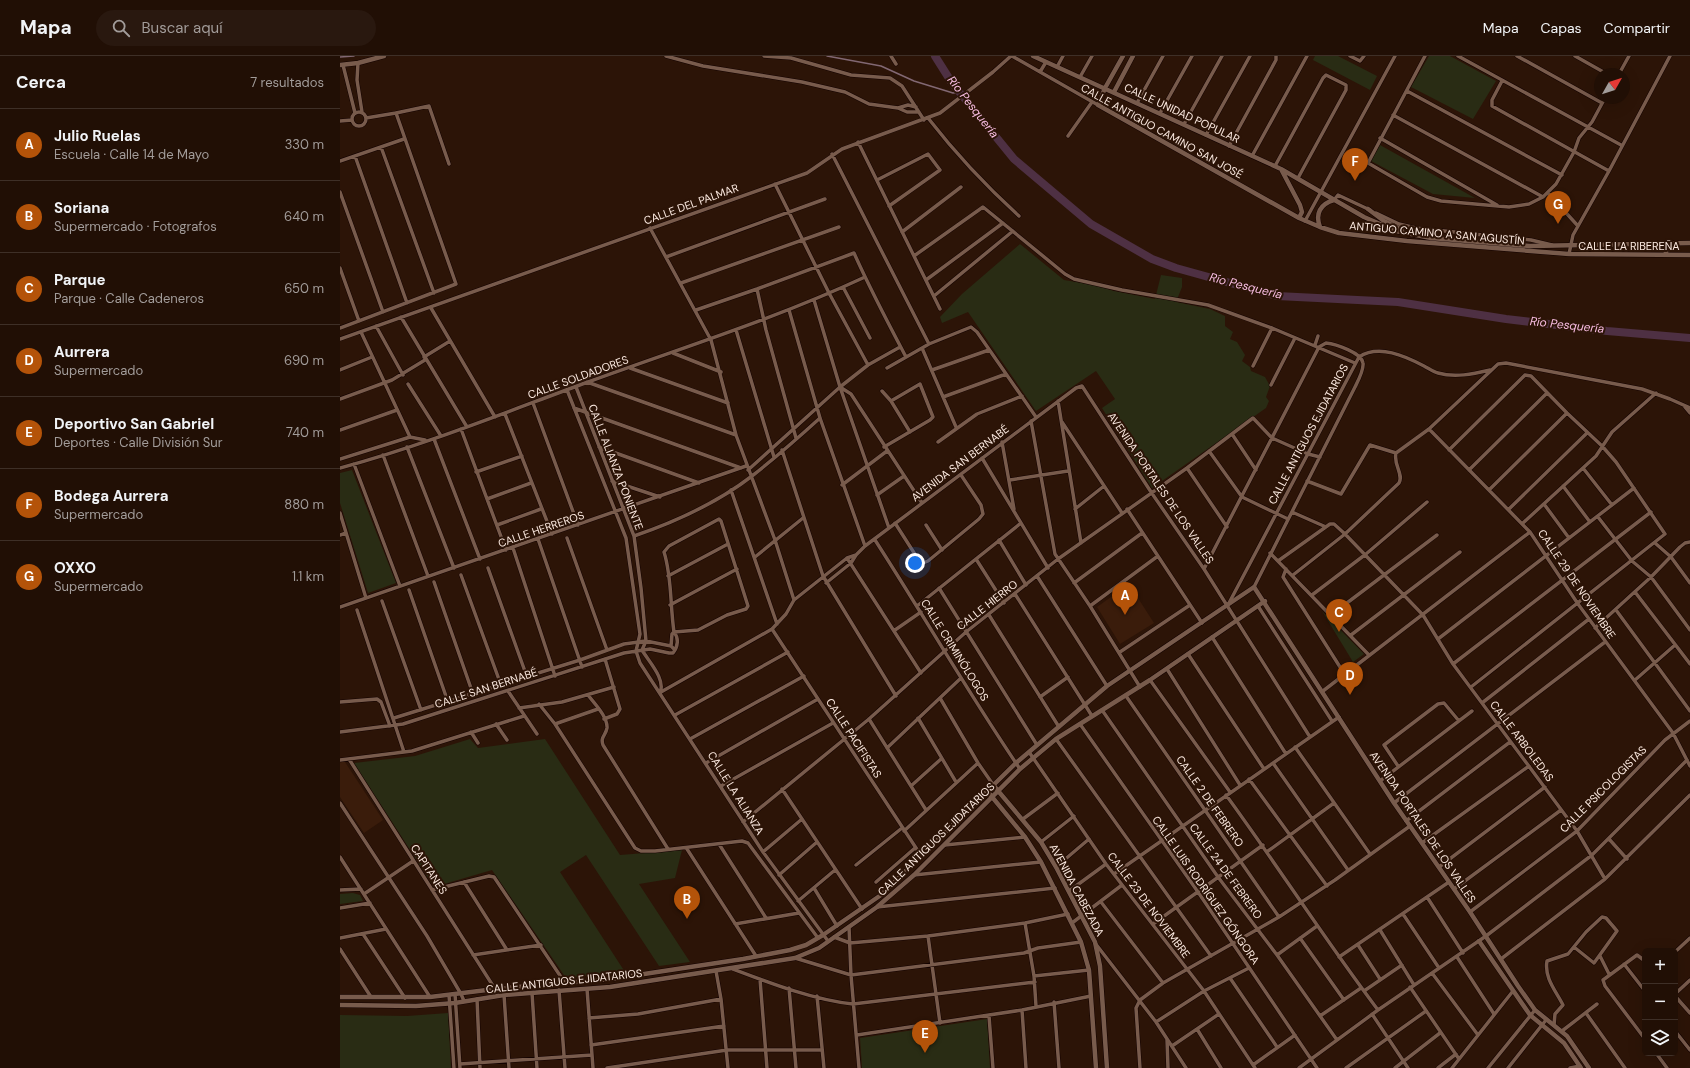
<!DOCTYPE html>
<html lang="es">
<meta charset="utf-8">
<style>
body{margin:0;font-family:"DM Sans",sans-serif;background:#29180f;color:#f1f3f6}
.controls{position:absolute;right:12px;bottom:12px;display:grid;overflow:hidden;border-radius:6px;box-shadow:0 4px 16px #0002}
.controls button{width:36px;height:36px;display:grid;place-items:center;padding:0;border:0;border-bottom:1px solid #3e2f27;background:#210f05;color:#f1f3f6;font:20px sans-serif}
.compass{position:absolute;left:1254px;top:12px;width:36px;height:36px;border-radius:50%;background:#210f05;box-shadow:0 4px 16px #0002;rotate:51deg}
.you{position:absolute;left:575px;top:507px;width:14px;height:14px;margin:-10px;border:3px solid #fff;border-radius:50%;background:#1a73e8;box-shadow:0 0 0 6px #1a73e833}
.badge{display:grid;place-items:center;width:26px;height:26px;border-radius:50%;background:#b45309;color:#fff;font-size:13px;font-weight:700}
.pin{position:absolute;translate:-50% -33px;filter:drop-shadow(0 1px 2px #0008)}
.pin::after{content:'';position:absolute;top:21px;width:14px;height:12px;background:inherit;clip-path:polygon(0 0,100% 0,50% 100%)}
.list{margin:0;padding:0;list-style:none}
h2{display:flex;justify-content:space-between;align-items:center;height:52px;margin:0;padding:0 16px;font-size:17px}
h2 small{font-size:13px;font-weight:400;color:#a29c9a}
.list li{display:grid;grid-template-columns:26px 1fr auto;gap:12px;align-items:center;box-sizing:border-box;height:72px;padding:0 16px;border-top:1px solid #3e2f27}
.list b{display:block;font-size:15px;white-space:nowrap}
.list p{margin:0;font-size:13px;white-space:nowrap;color:#a29c9a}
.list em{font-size:13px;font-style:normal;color:#a29c9a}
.icon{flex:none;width:22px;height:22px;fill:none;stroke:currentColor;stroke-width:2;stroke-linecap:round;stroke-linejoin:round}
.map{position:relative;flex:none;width:1350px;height:1012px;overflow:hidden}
header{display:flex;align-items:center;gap:24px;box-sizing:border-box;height:56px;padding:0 20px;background:#210f05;border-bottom:1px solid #3e2f27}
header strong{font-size:19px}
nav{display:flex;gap:22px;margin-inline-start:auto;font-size:14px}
.search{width:280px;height:36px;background:#29180f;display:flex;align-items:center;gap:10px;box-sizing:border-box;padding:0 14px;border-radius:22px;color:#a29c9a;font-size:15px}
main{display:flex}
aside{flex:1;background:#210f05}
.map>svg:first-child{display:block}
</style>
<header>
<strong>Mapa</strong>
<div class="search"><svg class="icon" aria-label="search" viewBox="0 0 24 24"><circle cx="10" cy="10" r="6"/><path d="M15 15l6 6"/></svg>Buscar aquí</div>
<nav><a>Mapa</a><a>Capas</a><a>Compartir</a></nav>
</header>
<main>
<aside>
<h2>Cerca<small>7 resultados</small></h2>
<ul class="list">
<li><span class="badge">A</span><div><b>Julio Ruelas</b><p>Escuela · Calle 14 de Mayo</p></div><em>330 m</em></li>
<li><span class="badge">B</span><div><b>Soriana</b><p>Supermercado · Fotografos</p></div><em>640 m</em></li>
<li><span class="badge">C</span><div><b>Parque</b><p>Parque · Calle Cadeneros</p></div><em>650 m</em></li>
<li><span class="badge">D</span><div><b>Aurrera</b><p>Supermercado</p></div><em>690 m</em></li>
<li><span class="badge">E</span><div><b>Deportivo San Gabriel</b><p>Deportes · Calle División Sur</p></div><em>740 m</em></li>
<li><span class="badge">F</span><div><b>Bodega Aurrera</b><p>Supermercado</p></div><em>880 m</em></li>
<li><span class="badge">G</span><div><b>OXXO</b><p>Supermercado</p></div><em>1.1 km</em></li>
</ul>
</aside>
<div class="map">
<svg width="1350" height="1012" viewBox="0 0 1350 1012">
<rect width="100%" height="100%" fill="#2c1407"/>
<path fill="#3a1c0b" d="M 789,528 L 814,567 L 780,588 L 757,551 Z
M 0,706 L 5,706 L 43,764 L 24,777 L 0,741 Z"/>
<path fill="#292c14" d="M 975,0 L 998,0 L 1037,20 L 1030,34 L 973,4 Z
M 1089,0 L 1110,0 L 1156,25 L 1133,63 L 1071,31 Z
M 1040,89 L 1135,142 L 1093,138 L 1031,105 Z
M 680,188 L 724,224 L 754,229 L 774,235 L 815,243 L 821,219 L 842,222 L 842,231 L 836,246 L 870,253 L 885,260 L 885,270 L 893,276 L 890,283 L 897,286 L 905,299 L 902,305 L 910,311 L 911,315 L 925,321 L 930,330 L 926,341 L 929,345 L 926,352 L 812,432 L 762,352 L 775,343 L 756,315 L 696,355 L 628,256 L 602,267 L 600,261 L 622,238 Z
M 12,414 L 56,527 L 28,537 L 0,447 L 0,417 Z
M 982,555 L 1024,598 L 1013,606 Z
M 130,683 L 138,692 L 205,683 L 280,799 L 342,794 L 335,822 L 299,828 L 350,906 L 319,910 L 246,799 L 220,816 L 285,916 L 226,922 L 152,814 L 94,831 L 14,707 L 75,700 Z
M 13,837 L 20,839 L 23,845 L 0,848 L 0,838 Z
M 108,957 L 111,1012 L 0,1012 L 0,959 L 67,960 Z
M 647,963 L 650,1012 L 522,1012 L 520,982 Z"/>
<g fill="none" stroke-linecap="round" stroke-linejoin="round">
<path stroke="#826873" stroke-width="1.5" d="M 487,0 L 541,10 L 574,25 L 613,37 L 620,36
M 0,1 L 14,0"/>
<path stroke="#4e3043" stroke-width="8" d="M 595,0 L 612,27 L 674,103 L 751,168 L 812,203 L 836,212 L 937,240 L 1058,246 L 1166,263 L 1267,275 L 1350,282"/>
<defs>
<path id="minor" d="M 326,0 L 363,10 L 462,26 L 505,36 L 529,48 L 558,52 L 567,56 L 579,56
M 424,0 L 451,2 L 511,19 L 550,22 L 562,30 L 584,64
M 551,0 L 556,8
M 672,0 L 758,49
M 1010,0 L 1020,5 L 1024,0
M 1085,0 L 1028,107 L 1087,141 L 1101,145 L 1169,151 L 1189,148 L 1203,141 L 1216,128 L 1234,96 L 1239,82 L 1252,66 L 1265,42
M 1118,0 L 1281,89
M 1177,0 L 1262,47
M 1235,0 L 1267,18
M 18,7 L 17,24 L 22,56
M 3,9 L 15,57
M 717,11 L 723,0
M 700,16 L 706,6
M 1279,18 L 1289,0
M 740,21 L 752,0
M 1162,25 L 1152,44 L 1152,50 L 1269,115
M 1067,35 L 1222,119
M 797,47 L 823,0
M 558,52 L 568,49 L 576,51
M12 63a7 7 0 1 1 14 0a7 7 0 1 1-14 0Z
M 820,57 L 852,0
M 1053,59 L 1203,141
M 26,62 L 56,57 L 89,50 L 109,108
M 588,62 C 616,98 646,130 679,160
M 0,65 L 12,64
M 844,68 L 882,0
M 866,79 L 910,0
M 728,80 L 752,46
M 1040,82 L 1157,149
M 518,86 L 600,253
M 889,90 L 936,4 L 936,0
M 41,91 L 94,237
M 492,98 L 589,288
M 15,100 L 67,247
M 912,100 L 967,0
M 0,105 L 64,83
M 935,110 L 983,22 L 986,19 L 1006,29 L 1006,34 L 958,122
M 537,124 L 588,98 L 600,114 L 549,150
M 435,128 L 489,237 L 528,309
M 0,136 L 43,256
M 1208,137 L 1238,170
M 994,144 L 998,139 L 1030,154
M 1036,157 L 1059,168 L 1076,172 L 1191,184 L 1212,189
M 965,165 L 1055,0
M 310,172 L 371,284 L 396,379 L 435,484 L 454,544
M 562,176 L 621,131
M 1229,198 L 1233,179 L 1269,115 L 1330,0
M 574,200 L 643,151 L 725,218 L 734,223 L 782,234 L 868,249 L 932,272 L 1015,307
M 326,201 L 485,143
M 0,212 L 19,265
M 586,224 L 663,167
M 341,227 L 499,171
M 503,231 L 530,282
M 417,233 L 426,274 L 456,382
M 594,240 L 673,175
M 474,244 L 500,331 L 549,472
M 91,252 L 155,361
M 356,254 L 417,233 L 514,197 C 530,233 548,267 566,301
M 449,254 L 480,362 L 525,490
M 61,261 L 127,371
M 36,270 L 63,319
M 0,272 L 116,228 L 56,57
M 396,274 L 434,401
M 21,276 L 70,381
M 0,283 L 467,117 L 502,93 L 600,57 L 653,16 L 671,0
M 975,289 L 978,280
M 582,292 L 616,371
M 333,297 L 381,316
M 84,301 L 110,285
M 913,310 L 932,272
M 290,312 L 388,347
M 547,312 L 589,288 L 631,271 L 637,276 L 696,361
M 0,314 L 32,301
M 592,314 L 649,294
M 247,326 L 396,379
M 68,328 L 101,380
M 931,329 L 955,282
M 236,331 L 294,480 L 301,532 L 306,585 L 302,594 C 309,606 326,623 320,637
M 500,331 L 511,338 L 582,447
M 227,334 L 286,482 L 300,578 L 296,595
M 542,335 L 551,345 L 570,376
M 603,341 L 666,318
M 0,343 L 52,324 L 85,304
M 718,345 L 741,487
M 193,347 L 238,469
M 1345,351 L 1350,357
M 234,352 L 401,412
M 165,358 L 212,478
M 691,365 L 715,498 L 750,550 L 800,631
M 722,366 L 782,457
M 121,373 L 166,494
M 1089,373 L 1190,476 L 1238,548 L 1333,677 L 1350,710
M 0,374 L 57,354
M 892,378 L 916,414
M 94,383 L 140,503
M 598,386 L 637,358 L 682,340
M 662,386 L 674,453
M 67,391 L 114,512
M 259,391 L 359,427
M 544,391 L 590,364 L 593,361 L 580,328 L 551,345
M 442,394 L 483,520 L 556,640
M 1109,394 L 1185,319
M 869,395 L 902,441 L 948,463
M 43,399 L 88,520
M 642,402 L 708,512
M 0,403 L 70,381 L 85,384
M 14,408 L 60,530
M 0,412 C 85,389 166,356 248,326 C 341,292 435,263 525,221
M 847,412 L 887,471
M 1243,412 L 1272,449
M 408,414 L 500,331 L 528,309 L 560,291
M 1129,414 L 1207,337
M 136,416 L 182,400
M 670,424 L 728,415
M 272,425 L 320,441
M 967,425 L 1001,438 L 1030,389 L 1056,397
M 502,429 L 547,395
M 1223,430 L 1250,466
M 391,434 L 437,568
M 1149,434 L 1227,357
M 537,439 L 564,420
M 147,443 L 191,427
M 1204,448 L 1229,482
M 735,453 L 764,430
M 787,453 L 862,567
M 1169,453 L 1247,377
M 952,456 L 986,471
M 0,457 L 26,542
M 1258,461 L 1292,505 L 1311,521 L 1350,574
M 555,467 L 578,503 L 583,507 L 588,505 L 639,463 L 643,458 L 641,449 L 621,419
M 1183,467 L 1256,400 L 1272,376 L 1316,337
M 157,469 L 201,453
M 586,469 L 602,494
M 0,479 L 6,477
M 294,480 C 335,466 377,447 412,420 C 435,402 458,382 480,362
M 227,482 L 267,594
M 198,483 L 242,611
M 535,484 C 584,560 629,638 680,713
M 659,484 L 686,529
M 1315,487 L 1331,501 L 1350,527
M 173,492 L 215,620
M 930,497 L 1029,599
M 415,501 L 463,462
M 507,502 L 581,617
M 636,503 L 664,547
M 938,505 L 990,468 L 994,468 L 1005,478 L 1083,559 L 1113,608 L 1237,775 L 1265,823
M 148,512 L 187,621
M 864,513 L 979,291 L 986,287 C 996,288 1022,297 1023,307 C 1024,314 1018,325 1015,331 L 914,531
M 946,513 L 943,521 L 1000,611
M 121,519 L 161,629
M 953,519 L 1005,478 L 1059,427 C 1064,418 1053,409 1056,397 L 1089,373 L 1158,308 L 1166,307 L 1302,333 L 1330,343 L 1350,352
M 328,520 L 388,488
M 697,520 L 767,630
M 94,526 L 133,638
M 486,527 L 511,507 L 516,499 L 525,490 L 736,332 L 742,330 L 811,436 L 864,513 L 970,681
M 734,527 L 802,477
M 599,532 L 697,689
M 69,534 L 108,646
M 1295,536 L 1350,608
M 675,538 L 752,660
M 972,539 L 1026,498 L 1087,446
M 42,545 L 81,654
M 889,547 L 1019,301 C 1039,288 1065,300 1084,310 C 1088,312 1093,316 1098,317 C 1115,322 1133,318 1150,314
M 330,549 L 397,513
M 577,550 L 681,467
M 750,550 L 818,500
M 918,550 L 992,665
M 0,551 L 406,410
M 17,554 L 64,696
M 1276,554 L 1350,655
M 649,559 L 719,671
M 991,559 L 1097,479
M 1255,572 L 1311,521 L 1340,491 L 1345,487 L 1350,486
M 432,573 L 582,801
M 555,574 L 581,556
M 1011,579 L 1120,496
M 872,581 L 946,698
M 1098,583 L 1294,432
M 331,590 L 332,578 L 334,576
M 296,595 L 300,607 L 423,796 L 488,885
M 780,596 L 850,549
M 848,598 L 924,713
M 1113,608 L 1311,456
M 827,613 L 900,729
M 810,624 L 890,736
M 1295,624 L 1335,589
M 1131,631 L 1325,478 L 1276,406 L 1262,390 L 1227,357 L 1191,320 L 1185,319
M 168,635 L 197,678
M 983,635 L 1190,476
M 321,636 L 432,573 L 446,558 L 454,544 L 507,502 L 516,499
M 248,639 C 254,647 268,661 267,672 C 266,679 260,681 263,689 L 328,793
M 786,640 L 939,861
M 700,641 L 728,621
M 600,642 L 638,707 L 654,730
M 0,646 L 37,643 L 41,646 L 50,670
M 1142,647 L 1249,563
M 199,648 L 215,668 L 295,792 L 301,795 L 315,795 L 402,785 L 408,787 L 478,882
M 179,652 L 222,646 L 274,631
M 762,654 L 878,821 L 937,899 L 997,984
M 335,659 L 448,596
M 54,662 L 240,604 L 284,588 L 306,585 L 331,590 L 335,594
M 578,662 L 616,726
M 264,663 L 277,658 L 280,653 L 265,603
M 529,663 L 586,754
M 156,668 L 167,684
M 215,668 L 258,653
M 740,668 L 858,836 L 977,1012
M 0,676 L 63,668 L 284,597 L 310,593 L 329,597 L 333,597 C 338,591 339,582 334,576 C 330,549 332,521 324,496 L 329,490 L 379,463 L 381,465 L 408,550 L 406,553 L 387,559 L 358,574 L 334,576
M 131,676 L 138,687
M 350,683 L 464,620
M 716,683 L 871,900
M 955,691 L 1030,798
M 547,692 L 621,622
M 689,696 L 766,808 L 864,935 L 915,1012
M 9,703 L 155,933
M 0,704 L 72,695 L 184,660
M 366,707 L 478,643
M 933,707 L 1008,814
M 1058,710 L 1044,689 L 1098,648 L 1104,647 L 1119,665
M 909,723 L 987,830
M 1040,725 L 1132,655
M 381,730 L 493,667
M 571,730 L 601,703
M 442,733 L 522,853
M 886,739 C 938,810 985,884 1038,954
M 0,747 L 87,880 L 121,938 L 124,945
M 1054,747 L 1265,586
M 683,763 L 718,737
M 1066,765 L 1170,686
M 403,766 L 529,663 L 626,576 L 718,503 L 847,412 L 913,362 L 932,382 L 968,398 L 980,401
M 564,775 L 638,707
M 1269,783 L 1287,803
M 701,786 L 734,760
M 1082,787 L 1189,710
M 379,788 L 426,862
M 605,789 L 685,781
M 347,793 L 416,900
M 928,795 L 994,747
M 423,796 L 462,763
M 0,801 L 90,941
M 516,809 L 562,772
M 716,811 L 749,783
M 1099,811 L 1205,731
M 774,818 L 999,661
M 439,819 L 477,786
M 574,819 L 701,806
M 124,826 L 167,894
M 536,826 L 575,792
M 474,832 L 497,870
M 1114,833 L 1221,754
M 0,834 L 21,833
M 92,834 L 149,820 L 154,821 L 225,927
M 729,835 L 766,808
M 24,838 L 73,805
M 1087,841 L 1123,897
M 458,845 L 495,814
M 761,846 L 823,927
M 537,851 L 715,832
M 0,852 L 30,847
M 1130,856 L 1237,775 L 1325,684 L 1350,665
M 1063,858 L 1099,912
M 685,867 L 694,920 L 696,950
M 732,867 L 782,829
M 395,868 L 459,857
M 813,868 L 923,789
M 509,871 L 511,919 L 519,1012
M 1040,874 L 1074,929
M 23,878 L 65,942
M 588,880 L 600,967
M 494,881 L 510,887 L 588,880 L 685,867 L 728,858
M 0,882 L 46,873
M 960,882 L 1004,944
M 755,887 L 816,966 L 846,1012
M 1018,889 L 1040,923
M 0,893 L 31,941
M 1335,896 L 1350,882
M 133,899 L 201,889
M 937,899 L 977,870
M 1260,900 L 1269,918
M 999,901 L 1109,826
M 1117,901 L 1154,958
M 455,902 L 511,919 L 684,897 L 698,892 L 741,886
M 1161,903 L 1265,823 L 1350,739
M 1305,905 L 1297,899 L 1263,924 L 1265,930 L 1305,983
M 1284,908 L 1305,935
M 393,913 C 430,927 474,944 513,948 L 695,926
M 376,915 L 381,943 L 388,1012
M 1092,917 L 1138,979
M 694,920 L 749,914
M 890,922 L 937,991
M 420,923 L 427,1012
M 1070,931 L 1119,1003
M 449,932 L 456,1012
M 247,933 L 253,1012
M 219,934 L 225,1012
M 1024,935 L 1062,909
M 192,937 L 197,1012
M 115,938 L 120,1012
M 1335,938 L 1350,924
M 109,939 L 114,1012
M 164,939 L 169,1012
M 477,940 L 484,1012
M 1335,940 L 1350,957
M 137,943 L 140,1012
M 714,946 L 719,1012
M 682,954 L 686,1012
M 1246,957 L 1285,1012
M 1032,958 L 1068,1012
M 649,960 L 653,1012
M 980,960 L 1021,932
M 249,962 L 298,958 L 381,943
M 816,966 L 864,935 L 909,912
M 1214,969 L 1215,958 L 1223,949 C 1216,935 1204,922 1207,905 L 1228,898 L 1246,876 L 1262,861 L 1266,862 L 1277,875 L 1254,907 L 1234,891
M 857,973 L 881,1012
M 1222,975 L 1257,948
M 1335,975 L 1350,994
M 517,979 L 682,954 L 751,940
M 827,983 L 828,1012
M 251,989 L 384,970
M 832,990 L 879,958
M 1316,997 L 1327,1012
M 120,1008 L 252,999
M 913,1009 L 955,979
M 267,1012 L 387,994 L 482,994
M 800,1012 L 796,952 L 800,944 L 823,927 L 939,861 L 995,824 L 1070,770
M 959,1012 L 1038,954 L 1146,880 L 1252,799 L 1347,704
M 1006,1012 L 1086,955
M 1055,1012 L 1100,977
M 1098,1012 L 1116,998
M 1112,1012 L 1173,935
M 1148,1012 L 1195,954
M 1168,1012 L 1206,964
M 1230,1012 L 1240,1010"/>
<path id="tertiary" d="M 693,0 L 941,113 L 1024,161 L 1056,175 L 1091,182 L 1190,190 L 1350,187
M 783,0 L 765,32 L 758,49 L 959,162 L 980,171 L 999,177 L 1067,185 L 1229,198 L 1350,199
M 0,9 L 18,7 L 44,0
M 774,36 L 793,0
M 941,113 L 960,149 L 962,156 L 959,162
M 1028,153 L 1044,165 L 1062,174
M 980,171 C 975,158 980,148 994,144
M 1143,186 L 1151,180
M 1326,187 L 1326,199
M 654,730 L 701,786 L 716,811 L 755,886 L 760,910 L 767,1012
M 648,736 L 685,781 L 701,806 L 741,886 L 749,914 L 756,1012
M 1139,885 L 1190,959 L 1224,987 L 1241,1012
M 0,941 L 90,941 L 155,933 L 271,923 L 403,903 L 450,894 L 466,889 L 483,879 L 541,839 L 676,707 L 767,630 L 914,531 L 1054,747 L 1130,856 L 1178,930 L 1195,954 L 1227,980 L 1249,1012
M 0,949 L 76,950 L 115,947 L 164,939 L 270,931 L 455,902 L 479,892 L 537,851 L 574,819 L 680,713 L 716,683 L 810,624 L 925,545"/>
</defs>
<use href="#minor" stroke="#130200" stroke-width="4.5"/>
<use href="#tertiary" stroke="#130200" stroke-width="5.5"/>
<use href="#minor" stroke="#785b4c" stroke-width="3.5"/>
<use href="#tertiary" stroke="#785b4c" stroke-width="4.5"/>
</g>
<g text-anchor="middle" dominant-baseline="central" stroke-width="4" stroke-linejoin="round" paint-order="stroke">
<g font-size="11" fill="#fdebe2" stroke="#2c1407">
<text transform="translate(842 57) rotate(25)">CALLE UNIDAD POPULAR</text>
<text transform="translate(822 75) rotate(29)">CALLE ANTIGUO CAMINO SAN JOSÉ</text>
<text transform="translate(351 148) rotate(-20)">CALLE DEL PALMAR</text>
<text transform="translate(1097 177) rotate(5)">ANTIGUO CAMINO A SAN AGUSTÍN</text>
<text x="1289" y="190">CALLE LA RIBEREÑA</text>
<text transform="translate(238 321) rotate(-20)">CALLE SOLDADORES</text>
<text transform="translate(968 378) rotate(-62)">CALLE ANTIGUOS EJIDATARIOS</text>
<text transform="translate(620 407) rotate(-37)">AVENIDA SAN BERNABÉ</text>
<text transform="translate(276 411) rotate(69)">CALLE ALIANZA PONIENTE</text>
<text transform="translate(821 432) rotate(56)">AVENIDA PORTALES DE LOS VALLES</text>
<text transform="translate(201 473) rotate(-19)">CALLE HERREROS</text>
<text transform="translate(1237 528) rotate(56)">CALLE 29 DE NOVIEMBRE</text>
<text transform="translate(647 549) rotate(-38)">CALLE HIERRO</text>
<text transform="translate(615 594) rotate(58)">CALLE CRIMINÓLOGOS</text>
<text transform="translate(146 632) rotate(-18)">CALLE SAN BERNABÉ</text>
<text transform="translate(514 682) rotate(57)">CALLE PACIFISTAS</text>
<text transform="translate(1182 685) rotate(53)">CALLE ARBOLEDAS</text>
<text transform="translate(1263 733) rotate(-45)">CALLE PSICOLOGISTAS</text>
<text transform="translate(396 737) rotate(58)">CALLE LA ALIANZA</text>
<text transform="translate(870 745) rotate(55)">CALLE 2 DE FEBRERO</text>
<text transform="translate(1083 771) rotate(56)">AVENIDA PORTALES DE LOS VALLES</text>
<text transform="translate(596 783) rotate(-44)">CALLE ANTIGUOS EJIDATARIOS</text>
<text transform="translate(89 813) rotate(57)">CAPITANES</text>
<text transform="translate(886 815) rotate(54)">CALLE 24 DE FEBRERO</text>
<text transform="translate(737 834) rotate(62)">AVENIDA CABEZADA</text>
<text transform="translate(866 834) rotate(55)">CALLE LUIS RODRÍGUEZ GÓNGORA</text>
<text transform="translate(809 849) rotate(53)">CALLE 23 DE NOVIEMBRE</text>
<text transform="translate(224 925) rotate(-6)">CALLE ANTIGUOS EJIDATARIOS</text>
</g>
<g font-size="12" font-style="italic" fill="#f7bce1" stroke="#2c1407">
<text transform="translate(633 51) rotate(52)">Río Pesquería</text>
<text transform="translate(906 230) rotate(14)">Río Pesquería</text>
<text transform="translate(1227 269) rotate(6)">Río Pesquería</text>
</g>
</g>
</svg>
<div class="controls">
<button>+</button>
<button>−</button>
<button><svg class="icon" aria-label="layers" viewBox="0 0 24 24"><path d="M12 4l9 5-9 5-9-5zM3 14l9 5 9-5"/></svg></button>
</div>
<svg class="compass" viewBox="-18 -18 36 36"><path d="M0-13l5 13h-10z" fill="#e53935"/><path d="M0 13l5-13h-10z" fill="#a29c9a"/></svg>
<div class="you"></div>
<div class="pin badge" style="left:785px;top:559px">A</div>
<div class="pin badge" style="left:347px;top:863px">B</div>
<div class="pin badge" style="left:999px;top:576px">C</div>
<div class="pin badge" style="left:1010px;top:639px">D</div>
<div class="pin badge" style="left:585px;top:997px">E</div>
<div class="pin badge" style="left:1015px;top:125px">F</div>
<div class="pin badge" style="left:1218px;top:168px">G</div>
</div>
</main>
